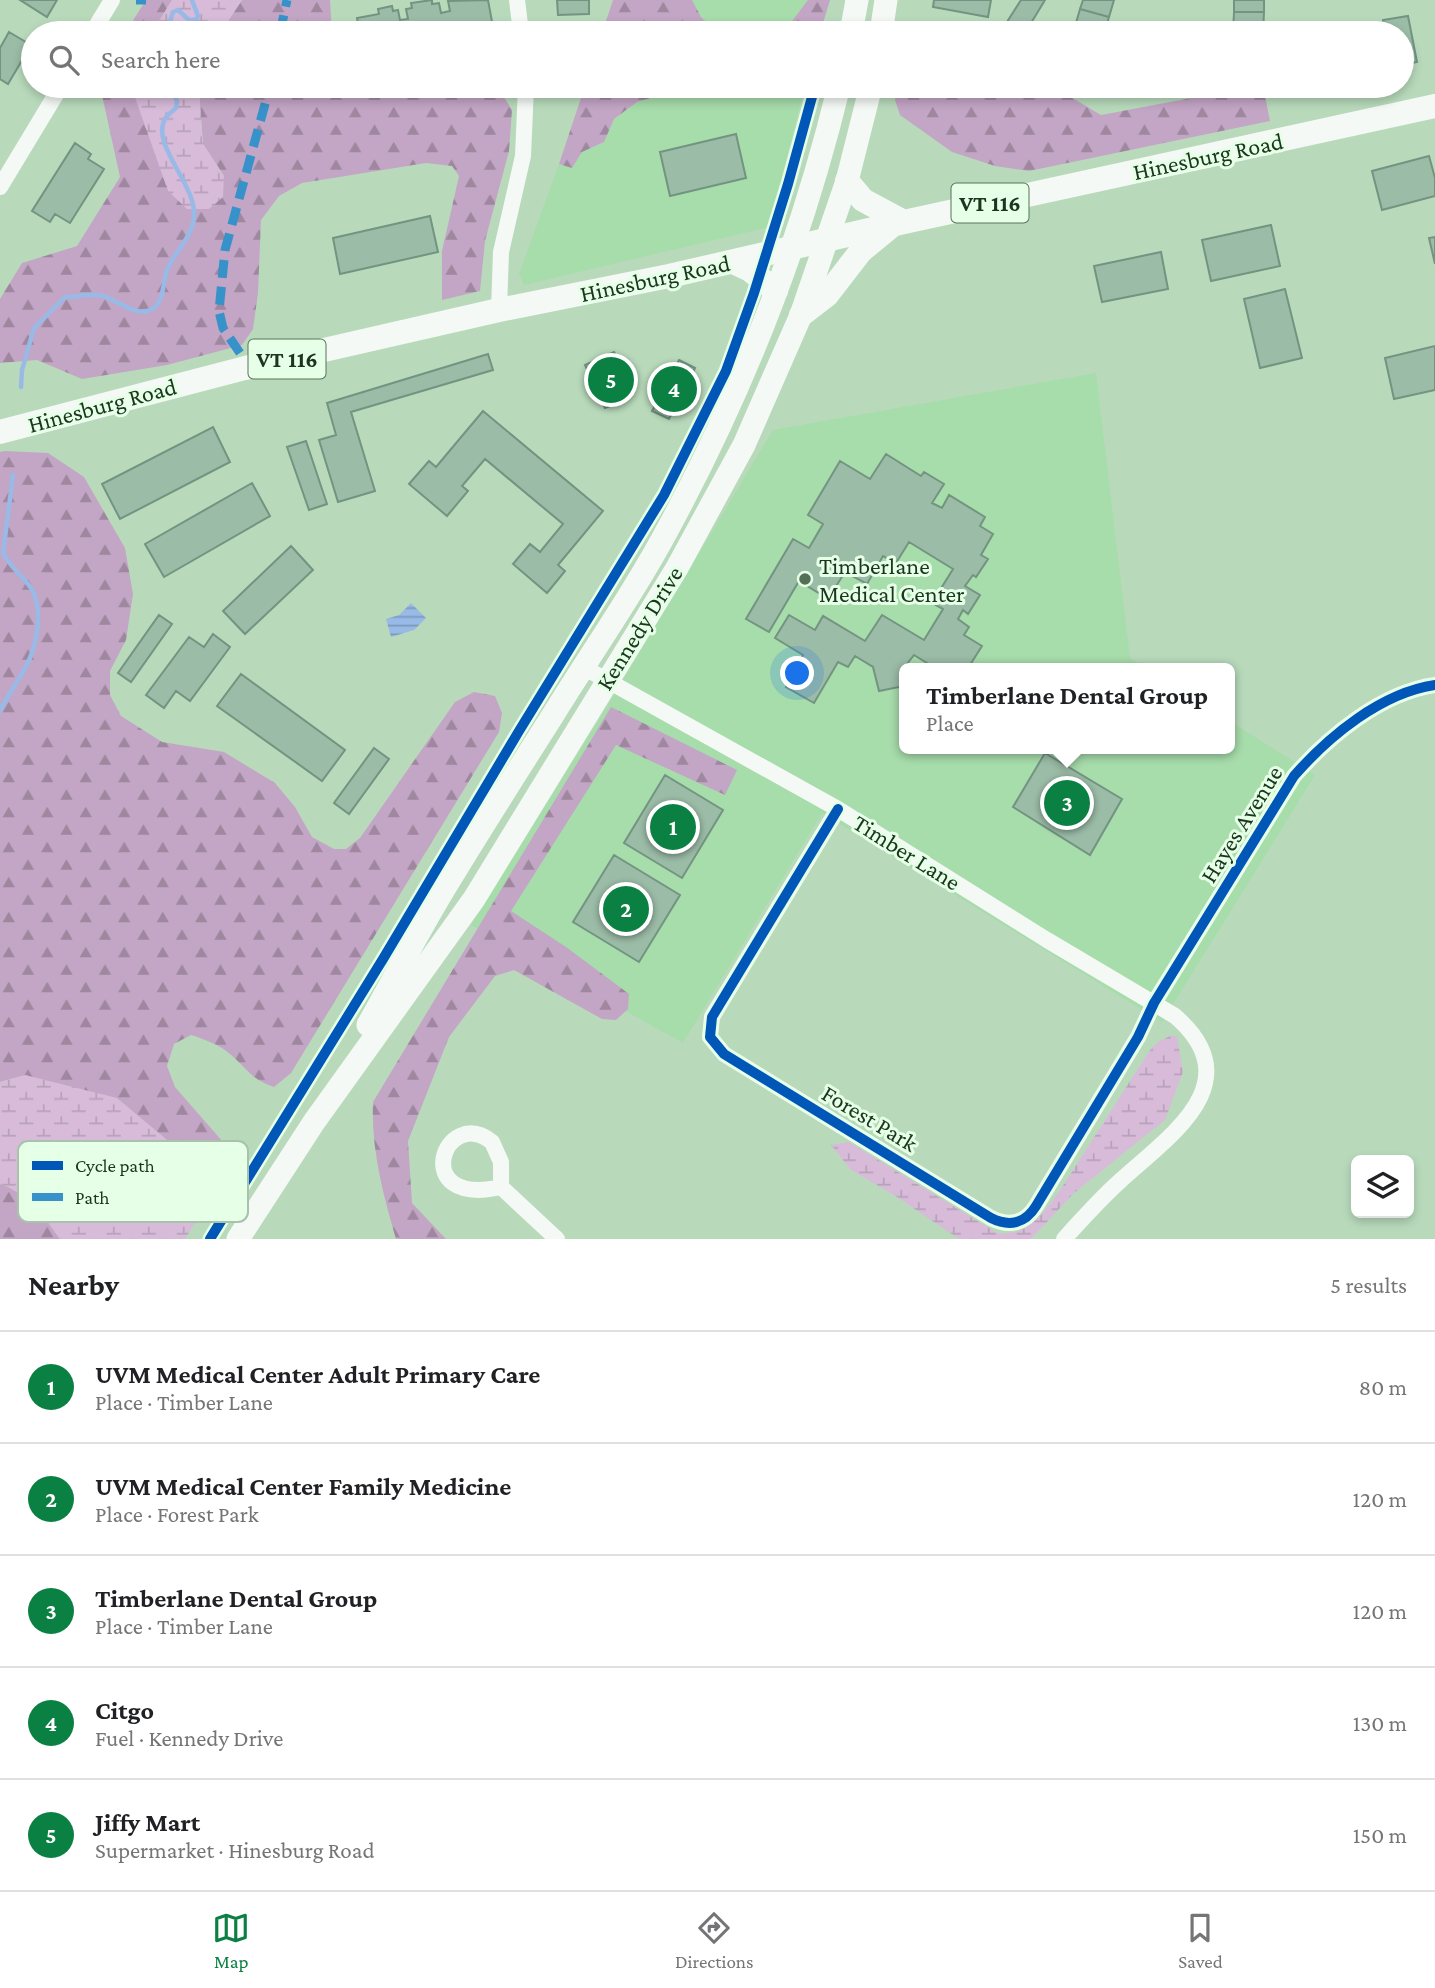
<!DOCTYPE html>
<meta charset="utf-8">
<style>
body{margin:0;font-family:"Crimson Pro",serif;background:#f6f6f6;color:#202124}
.controls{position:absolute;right:21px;bottom:21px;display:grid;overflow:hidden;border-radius:10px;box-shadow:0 4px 10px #0003}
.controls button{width:63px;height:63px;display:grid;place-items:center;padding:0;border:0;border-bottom:2px solid #e0e0e0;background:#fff;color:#202124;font:35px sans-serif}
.you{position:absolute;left:798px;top:674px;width:24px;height:24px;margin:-18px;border:5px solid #fff;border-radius:50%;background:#1a73e8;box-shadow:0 0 0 10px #1a73e833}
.badge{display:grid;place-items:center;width:46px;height:46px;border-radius:50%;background:#0b8043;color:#fff;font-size:23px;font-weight:700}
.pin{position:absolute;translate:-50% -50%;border:4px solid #fff;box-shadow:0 2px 7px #0006}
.popup{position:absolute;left:899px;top:663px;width:336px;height:91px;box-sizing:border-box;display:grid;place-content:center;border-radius:10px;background:#fff;filter:drop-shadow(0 2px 5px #0005);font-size:23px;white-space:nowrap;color:#757577}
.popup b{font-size:26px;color:#202124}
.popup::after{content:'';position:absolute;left:50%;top:100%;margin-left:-14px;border:14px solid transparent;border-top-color:#fff}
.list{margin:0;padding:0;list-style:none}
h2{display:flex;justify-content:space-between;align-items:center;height:91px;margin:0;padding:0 28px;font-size:30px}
h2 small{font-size:23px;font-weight:400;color:#757577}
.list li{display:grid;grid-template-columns:46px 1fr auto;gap:21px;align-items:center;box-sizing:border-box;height:112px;padding:0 28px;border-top:2px solid #e0e0e0}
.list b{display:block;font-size:26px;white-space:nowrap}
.list p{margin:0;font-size:23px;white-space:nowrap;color:#757577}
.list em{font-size:23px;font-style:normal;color:#757577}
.icon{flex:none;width:38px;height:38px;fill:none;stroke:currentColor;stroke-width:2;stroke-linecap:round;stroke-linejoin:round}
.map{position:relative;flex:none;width:1435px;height:1239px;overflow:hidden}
.search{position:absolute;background:#fff;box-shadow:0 4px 10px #0003;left:21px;right:21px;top:21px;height:77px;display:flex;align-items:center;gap:18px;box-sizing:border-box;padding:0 24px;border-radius:38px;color:#757577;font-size:26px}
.sheet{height:651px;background:#fff}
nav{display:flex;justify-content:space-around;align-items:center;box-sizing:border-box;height:98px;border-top:2px solid #e0e0e0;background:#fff;font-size:19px;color:#757577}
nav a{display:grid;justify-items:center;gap:4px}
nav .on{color:#0b8043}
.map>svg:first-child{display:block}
</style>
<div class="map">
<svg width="1435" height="1239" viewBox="0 0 1435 1239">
<defs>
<pattern id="forest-firs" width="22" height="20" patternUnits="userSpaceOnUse" patternTransform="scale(1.75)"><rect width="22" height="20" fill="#c3a5c5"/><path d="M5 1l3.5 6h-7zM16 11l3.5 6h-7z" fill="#9e879f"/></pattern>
<pattern id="wetland-marsh" width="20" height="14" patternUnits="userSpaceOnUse" patternTransform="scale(1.75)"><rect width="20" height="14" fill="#d7bbd9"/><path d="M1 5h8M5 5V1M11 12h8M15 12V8" fill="none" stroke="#b8a1ba"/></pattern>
<pattern id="water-rules" width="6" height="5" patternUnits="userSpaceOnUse" patternTransform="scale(1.75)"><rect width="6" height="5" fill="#99bae7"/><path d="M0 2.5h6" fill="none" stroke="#7c98bb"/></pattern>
</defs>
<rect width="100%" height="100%" fill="#b8dabb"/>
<path fill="#a7dcab" d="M 692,0 L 808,0 L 783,33 L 718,33 L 701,17 Z
M 692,86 L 730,94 L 768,86 L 805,86 L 769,227 L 524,285 L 519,274 L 559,164 L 572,168 L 582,152 L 604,142 L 614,119 L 637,102 Z
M 1096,373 L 1130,658 L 1146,668 L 904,668 L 904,749 L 1230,749 L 1230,721 L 1315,775 L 1162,1022 L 822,813 L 683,1043 L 471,925 L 602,715 L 773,430 Z"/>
<path fill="url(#forest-firs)" d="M 146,0 L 172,0 L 152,33 L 125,33 Z
M 242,0 L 330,0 L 332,33 L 220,33 Z
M 613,0 L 692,0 L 701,17 L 718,33 L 602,33 Z
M 808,0 L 830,0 L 820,33 L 783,33 Z
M 100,86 L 131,86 L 131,90 L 224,176 L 203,144 L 199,92 L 201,86 L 500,86 L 500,91 L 512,110 L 509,151 L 485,241 L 480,291 L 442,300 L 442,251 L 459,176 L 452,166 L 426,163 L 302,183 L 279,196 L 261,220 L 258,293 L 253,329 L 242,345 L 167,365 L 82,379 L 37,360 L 0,363 L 0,299 L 22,263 L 77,246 L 120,177 Z
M 585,86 L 768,86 L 730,94 L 692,86 L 637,102 L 614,119 L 604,142 L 582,152 L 572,168 L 559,164 Z
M 899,86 L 1052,86 L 1101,115 L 1255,86 L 1265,96 L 1270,121 L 1029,171 L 995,166 L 952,152 L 900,115 L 895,100 Z
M 5,451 L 48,453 L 84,477 L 125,548 L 133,594 L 126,640 L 110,671 L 110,695 L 121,716 L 162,742 L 224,752 L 275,783 L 295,807 L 312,837 L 334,849 L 346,849 L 360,838 L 455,702 L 474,692 L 495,696 L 502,713 L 499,732 L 291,1073 L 274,1087 C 249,1078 248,1069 230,1054 C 220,1045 204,1039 191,1035 L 174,1044 L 167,1066 L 175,1087 L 223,1142 L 230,1165 L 230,1182 L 221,1198 L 211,1198 L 203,1194 L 166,1139 L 26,1075 L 0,1082 L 0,452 Z
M 611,707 L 737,770 L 725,795 L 616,745 L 511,911 L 566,947 L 629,994 L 628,1009 L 616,1020 L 602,1019 L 514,970 L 495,976 L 449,1037 L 408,1141 L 412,1203 L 446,1239 L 396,1239 C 383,1194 371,1149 373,1102 Z
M 0,1184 C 25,1191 46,1218 60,1239 L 0,1239 Z"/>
<path fill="url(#wetland-marsh)" d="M 172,0 L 242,0 L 220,33 L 152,33 Z
M 131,86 L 201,86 L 199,92 L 203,144 L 224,176 L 223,197 L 209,209 L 187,209 L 168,191 Z
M 1170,1036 L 1177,1036 L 1183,1072 L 1165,1120 L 1074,1193 L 1031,1239 L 959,1239 L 894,1195 L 851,1170 L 831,1145 L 849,1142 L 997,1233 C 1030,1236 1041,1215 1059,1192 L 1150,1050 L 1158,1042 Z
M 25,1075 L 117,1098 L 166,1139 L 203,1194 L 200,1215 L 185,1239 L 60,1239 C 46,1218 25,1191 0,1184 L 0,1082 Z"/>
<path fill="url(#water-rules)" d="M 411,603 L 426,618 L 414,630 L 391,637 L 386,619 L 399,615 Z"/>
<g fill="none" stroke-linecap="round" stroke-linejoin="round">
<path stroke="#99bae7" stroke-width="4.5" d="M 166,33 L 173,12 L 178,10 L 189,20 L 196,20 L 198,16 L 192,0
M 21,387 L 22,370 L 34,328 L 65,297 C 76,297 87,294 98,295 C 115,297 131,315 147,311 C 165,307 162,284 167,270 C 174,253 192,237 194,218 C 198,186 150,145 165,119 C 167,115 173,111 176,108 L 177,101 L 169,86
M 0,711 C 7,696 17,683 25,668 C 37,648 44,608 31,588 C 22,575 10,567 3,553 L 13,475"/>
</g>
<path fill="#9bbca7" stroke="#729480" stroke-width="2" d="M 20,0 L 57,0 L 47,17 Z
M 432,0 L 432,4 L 439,3 L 441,13 L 450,11 L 448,1 L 488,0 L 493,27 L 460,33 L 360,33 L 357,18 L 379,14 L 378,9 L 392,6 L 393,11 L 398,10 L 400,20 L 408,19 L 406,9 L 412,8 L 411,3 Z
M 557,0 L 589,0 L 589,14 L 558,15 Z
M 934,0 L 991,0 L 988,17 L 933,7 Z
M 1021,0 L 1045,0 L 1025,33 L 1000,33 Z
M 1083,0 L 1114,0 L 1109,17 L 1080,9 Z
M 1234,0 L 1264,0 L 1264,12 L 1234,12 Z
M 1080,9 L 1109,17 L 1104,33 L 1086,33 L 1074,30 Z
M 1234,12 L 1264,12 L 1263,33 L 1233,33 Z
M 1408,16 L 1417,62 L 1402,65 L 1402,33 L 1386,33 L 1383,20 Z
M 1353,28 L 1354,33 L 1336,33 L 1336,32 Z
M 9,32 L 31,45 L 8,84 L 0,79 L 0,48 Z
M 550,86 L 579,86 L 579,87 L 551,91 Z
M 1126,86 L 1148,86 L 1149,92 L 1128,96 Z
M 1148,86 L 1170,86 L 1171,91 L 1150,96 Z
M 1170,86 L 1192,86 L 1192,87 L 1171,91 Z
M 736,134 L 746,178 L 670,196 L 660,152 Z
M 75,143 L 91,154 L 88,159 L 104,169 L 70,223 L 55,214 L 50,222 L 32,211 Z
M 1429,156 L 1435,178 L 1435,196 L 1382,210 L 1372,171 Z
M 430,216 L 438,252 L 340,274 L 333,238 Z
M 1271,225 L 1280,266 L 1211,281 L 1202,240 Z
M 1435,237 L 1435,264 L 1429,238 Z
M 1161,252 L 1168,289 L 1102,302 L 1094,266 Z
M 1285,289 L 1302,358 L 1260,368 L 1244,299 Z
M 1435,346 L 1435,390 L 1394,399 L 1385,358 Z
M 614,352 L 629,380 L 632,380 L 625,400 L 605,408 L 585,365 Z
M 488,354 L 493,370 L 351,412 L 375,491 L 338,502 L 319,440 L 336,435 L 327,403 Z
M 679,360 L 695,368 L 669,419 L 652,411 Z
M 483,411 L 603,511 L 558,565 L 565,571 L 547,593 L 513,564 L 530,544 L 540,552 L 563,524 L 485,459 L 462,486 L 468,491 L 447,516 L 409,484 L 429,461 L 436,467 Z
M 213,427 L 230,462 L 120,519 L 102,484 Z
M 306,441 L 327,504 L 309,510 L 287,447 Z
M 886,454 L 921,476 L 924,472 L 944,484 L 932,503 L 942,508 L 949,495 L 985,517 L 980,526 L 993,534 L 981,555 L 988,559 L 976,577 L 973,575 L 965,586 L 980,595 L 968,614 L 963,610 L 958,619 L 969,627 L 964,635 L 982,646 L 968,668 L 935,668 L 914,655 L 904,668 L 904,686 L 879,691 L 873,667 L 855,656 L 848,667 L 838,662 L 814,703 L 786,687 L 803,655 L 775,638 L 789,615 L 815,630 L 823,616 L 865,641 L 882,615 L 924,640 L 943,609 L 932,603 L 953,569 L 909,542 L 896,563 L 883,556 L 867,584 L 845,572 L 828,599 L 799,581 L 769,632 L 746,619 L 793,539 L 809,548 L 823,524 L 808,515 L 840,461 L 870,479 Z
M 252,483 L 270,516 L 164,577 L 145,544 Z
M 291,546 L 313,570 L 245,634 L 223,611 Z
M 159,615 L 172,624 L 131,682 L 118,673 Z
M 213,634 L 230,647 L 190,701 L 176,691 L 164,708 L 146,695 L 189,637 L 204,647 Z
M 241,674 L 345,750 L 322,781 L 217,706 Z
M 374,748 L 389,759 L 349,814 L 334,803 Z
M 1045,753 L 1122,799 L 1090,855 L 1013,807 Z
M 665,775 L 723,810 L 682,878 L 624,843 Z
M 614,855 L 680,895 L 639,962 L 573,922 Z"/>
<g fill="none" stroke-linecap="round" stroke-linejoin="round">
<path stroke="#f4f9f5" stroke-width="16" d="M 517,0 L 521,33
M 92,33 L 112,0
M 0,187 L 61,86
M 499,310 L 501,252 L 523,156 L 526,86
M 583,667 L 838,809 L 1047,940 L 1175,1016 C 1252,1083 1169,1136 1120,1181 C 1100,1199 1082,1219 1064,1239
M 838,809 L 712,1017 L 710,1037 L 724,1054 L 991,1218 C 1009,1227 1025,1224 1036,1206 L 1138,1037 L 1154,1003 L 1294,776 C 1329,736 1381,693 1435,685
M 501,1187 C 408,1208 444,1104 492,1142 L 501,1162 L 501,1187 L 557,1239"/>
<path stroke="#f4f9f5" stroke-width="23" d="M 851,33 L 857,0
M 881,33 L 886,0
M 368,1025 C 395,977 420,928 449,881 C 483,825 518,770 553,715 C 592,652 635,591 670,525 C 745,386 802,239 839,86
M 238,1239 L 314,1122 L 474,899 L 677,568 L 744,445 L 801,315 L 847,181 L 871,86"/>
<path stroke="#f4f9f5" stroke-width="24" d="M 847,181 L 863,200 L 904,222
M 733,262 L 750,270 L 776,291
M 801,315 L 827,295 L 861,251 L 889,228
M 0,432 L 245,368 L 499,310 L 669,276 L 904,222 L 1435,106"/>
<path stroke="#3892ca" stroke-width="9" stroke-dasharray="18 9" stroke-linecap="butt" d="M 136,0 L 146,0
M 280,33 L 287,0
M 240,353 L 223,328 L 219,311 L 225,250 L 270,86"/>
<defs>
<path id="cycleway" d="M 838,809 L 712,1017 L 710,1037 L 724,1054 L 991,1218 C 1009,1227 1025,1224 1036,1206 L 1138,1037 L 1154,1003 L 1294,776 C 1329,736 1381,693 1435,685
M 210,1239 L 383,959 L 519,731 L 664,495 L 726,371 L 754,293 L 788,184 L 815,86"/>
</defs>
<use href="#cycleway" stroke="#e6ffe7" stroke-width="15"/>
<use href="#cycleway" stroke="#0057b8" stroke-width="10"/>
</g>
<circle fill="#536f55" stroke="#e6ffe7" stroke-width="2.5" cx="805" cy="579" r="7"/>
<g text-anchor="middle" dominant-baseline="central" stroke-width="6" stroke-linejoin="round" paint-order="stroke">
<g fill="#e6ffe7" stroke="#59725a" stroke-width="2">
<rect x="951.5" y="183.5" width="77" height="39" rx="5"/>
<rect x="248.5" y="339.5" width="77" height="39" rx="5"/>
</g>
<g font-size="23" font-weight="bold" fill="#1c351e">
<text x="990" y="203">VT 116</text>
<text x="287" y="359">VT 116</text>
</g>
<g font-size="24" fill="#1c351e" stroke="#e6ffe7">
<text transform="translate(1208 156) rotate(-12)">Hinesburg Road</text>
<text transform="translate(655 278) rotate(-12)">Hinesburg Road</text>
<text transform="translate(102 405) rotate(-15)">Hinesburg Road</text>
<text transform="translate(639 628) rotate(-58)">Kennedy Drive</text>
<text transform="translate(1241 824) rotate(-58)">Hayes Avenue</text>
<text transform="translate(907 852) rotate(32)">Timber Lane</text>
<text transform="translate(870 1118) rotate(31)">Forest Park</text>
</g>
<g font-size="24" fill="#1c351e" stroke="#e6ffe7" text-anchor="start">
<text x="819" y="565">Timberlane<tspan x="819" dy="28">Medical Center</tspan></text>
</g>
</g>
<rect x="18" y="1141" width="230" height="81" rx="10" fill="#e6ffe7" stroke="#a9c2ab" stroke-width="2"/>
<rect x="32" y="1161" width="31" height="9" fill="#0057b8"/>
<rect x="32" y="1193" width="31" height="8" fill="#3892ca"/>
<g font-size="19" fill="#1c351e">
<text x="75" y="1172">Cycle path</text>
<text x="75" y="1204">Path</text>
</g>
</svg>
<div class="controls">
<button><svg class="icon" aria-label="layers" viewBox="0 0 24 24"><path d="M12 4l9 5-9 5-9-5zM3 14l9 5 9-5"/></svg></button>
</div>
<div class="you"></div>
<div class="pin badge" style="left:673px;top:827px">1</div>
<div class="pin badge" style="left:626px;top:909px">2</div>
<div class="pin badge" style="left:1067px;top:803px">3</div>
<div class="popup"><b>Timberlane Dental Group</b>Place</div>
<div class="pin badge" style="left:674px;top:389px">4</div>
<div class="pin badge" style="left:611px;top:380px">5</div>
<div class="search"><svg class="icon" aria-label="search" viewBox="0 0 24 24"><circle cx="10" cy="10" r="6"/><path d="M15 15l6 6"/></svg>Search here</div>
</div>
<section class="sheet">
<h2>Nearby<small>5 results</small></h2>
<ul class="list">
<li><span class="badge">1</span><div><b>UVM Medical Center Adult Primary Care</b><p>Place · Timber Lane</p></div><em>80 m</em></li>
<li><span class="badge">2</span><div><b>UVM Medical Center Family Medicine</b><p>Place · Forest Park</p></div><em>120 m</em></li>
<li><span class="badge">3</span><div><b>Timberlane Dental Group</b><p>Place · Timber Lane</p></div><em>120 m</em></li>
<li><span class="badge">4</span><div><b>Citgo</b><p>Fuel · Kennedy Drive</p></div><em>130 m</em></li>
<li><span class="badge">5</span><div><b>Jiffy Mart</b><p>Supermarket · Hinesburg Road</p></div><em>150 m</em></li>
</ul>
</section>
<nav>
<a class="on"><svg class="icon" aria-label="map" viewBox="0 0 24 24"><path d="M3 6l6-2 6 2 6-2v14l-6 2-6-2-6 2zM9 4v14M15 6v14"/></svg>Map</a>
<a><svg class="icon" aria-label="directions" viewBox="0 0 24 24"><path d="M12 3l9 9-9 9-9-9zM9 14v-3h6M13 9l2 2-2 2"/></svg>Directions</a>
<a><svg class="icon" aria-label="saved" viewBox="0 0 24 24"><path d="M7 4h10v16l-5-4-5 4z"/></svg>Saved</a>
</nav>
